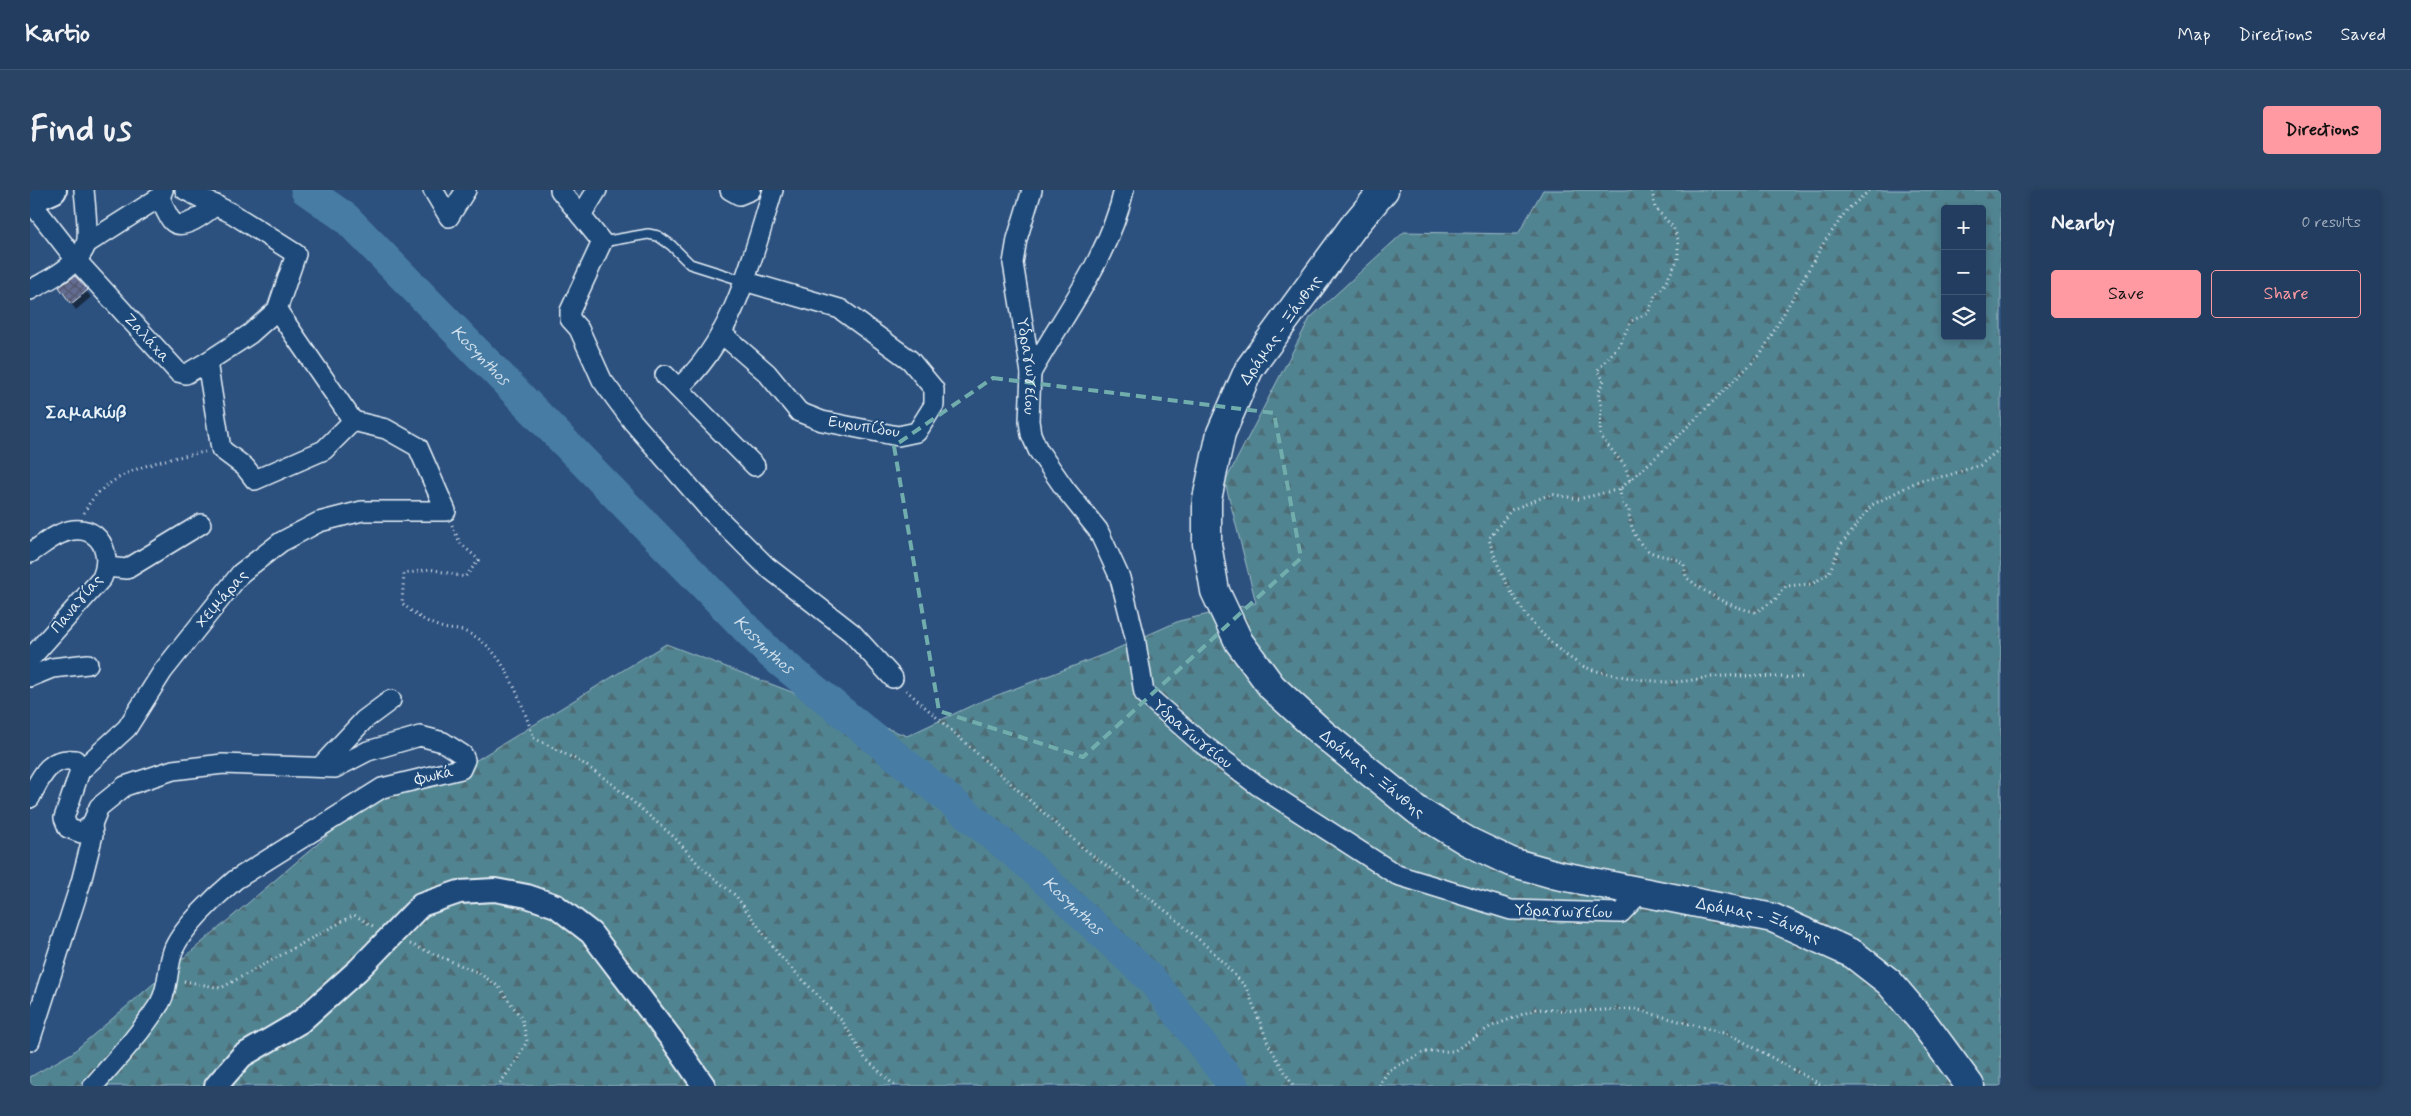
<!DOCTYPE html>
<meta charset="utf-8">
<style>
body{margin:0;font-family:Mynerve,sans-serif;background:#2a4465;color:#f1f3f6}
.controls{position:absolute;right:15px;top:15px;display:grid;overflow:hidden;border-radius:5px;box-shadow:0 2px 8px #0003}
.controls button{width:45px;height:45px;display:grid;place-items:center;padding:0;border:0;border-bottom:1px solid #3f5674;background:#223d5f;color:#f1f3f6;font:25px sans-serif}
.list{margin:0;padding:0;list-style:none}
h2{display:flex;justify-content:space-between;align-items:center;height:65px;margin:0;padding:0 20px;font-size:21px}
h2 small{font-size:16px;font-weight:400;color:#a2aebd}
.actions{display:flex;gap:10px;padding:15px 20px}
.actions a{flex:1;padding:11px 0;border:1px solid #ff9aa2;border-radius:5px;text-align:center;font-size:18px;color:#ff9aa2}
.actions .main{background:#ff9aa2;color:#111}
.icon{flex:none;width:28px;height:28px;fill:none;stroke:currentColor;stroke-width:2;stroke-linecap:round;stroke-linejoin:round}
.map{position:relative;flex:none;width:1971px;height:896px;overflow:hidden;border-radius:5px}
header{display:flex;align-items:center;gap:30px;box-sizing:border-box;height:70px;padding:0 25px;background:#223d5f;border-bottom:1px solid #3f5674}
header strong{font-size:24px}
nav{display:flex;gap:28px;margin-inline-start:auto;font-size:18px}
.intro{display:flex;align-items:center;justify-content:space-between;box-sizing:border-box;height:120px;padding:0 30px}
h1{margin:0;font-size:35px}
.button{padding:12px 22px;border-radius:5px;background:#ff9aa2;color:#111;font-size:18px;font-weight:700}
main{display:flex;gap:30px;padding:0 30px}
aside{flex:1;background:#223d5f;border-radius:5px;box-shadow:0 2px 8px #0003}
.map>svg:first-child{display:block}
</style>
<header>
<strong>Kartio</strong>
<nav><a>Map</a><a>Directions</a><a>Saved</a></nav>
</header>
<div class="intro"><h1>Find us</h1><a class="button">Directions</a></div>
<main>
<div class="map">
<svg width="1971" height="896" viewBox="0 0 1971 896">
<defs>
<pattern id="forest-firs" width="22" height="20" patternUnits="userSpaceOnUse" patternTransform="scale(1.25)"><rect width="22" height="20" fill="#518491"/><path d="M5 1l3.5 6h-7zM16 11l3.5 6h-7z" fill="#4d6c75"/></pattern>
<pattern id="building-cross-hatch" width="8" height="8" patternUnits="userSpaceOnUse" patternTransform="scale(1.25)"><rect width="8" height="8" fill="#636c92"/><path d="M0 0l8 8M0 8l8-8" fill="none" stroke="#53586a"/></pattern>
</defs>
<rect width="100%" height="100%" fill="#2d517f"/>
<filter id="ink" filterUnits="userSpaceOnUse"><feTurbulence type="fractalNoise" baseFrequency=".02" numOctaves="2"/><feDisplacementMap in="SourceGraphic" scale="10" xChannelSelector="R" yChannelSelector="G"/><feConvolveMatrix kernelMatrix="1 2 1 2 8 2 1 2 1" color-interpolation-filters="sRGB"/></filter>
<g filter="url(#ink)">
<path fill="url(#forest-firs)" stroke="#9cbac4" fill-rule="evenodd" d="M 1513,0 L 1971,0 L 1971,896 L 0,896 L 0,887 L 42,863 L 338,611 L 409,593 L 636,454 L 877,546 L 947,513 L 1075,464 L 1149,431 L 1226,413 L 1195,292 L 1280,128 L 1374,42 L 1488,44 ZM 1915,19 L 1952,19 L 1952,146 L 1915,146 Z"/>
<path fill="#0007" d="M 45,88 L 61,107 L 46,120 L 34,104 Z"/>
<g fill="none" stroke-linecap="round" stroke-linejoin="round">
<path stroke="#477ca4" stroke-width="31" id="s1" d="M 276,0 L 316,28 L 741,464 L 998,674 L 1123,791 L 1204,896"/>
</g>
<path fill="url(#building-cross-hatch)" stroke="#e8f1f8" d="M 45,86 L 58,100 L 41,114 L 29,97 Z"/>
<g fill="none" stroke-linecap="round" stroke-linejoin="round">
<defs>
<path id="service" d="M 572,52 L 618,44 L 628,46 L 641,55 L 660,74 L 714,91"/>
<g id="minor">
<path d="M 155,0 L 203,24 L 266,64 L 247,120 L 220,144 L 177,172"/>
<path d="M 403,0 L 419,27 L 436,0"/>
<path d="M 530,0 L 572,52 L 540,121 L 540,129 L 549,139 L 572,190 L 603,232 L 677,317 L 736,376 L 822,443 L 863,488"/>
<path d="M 700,0 L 709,5 L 721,0"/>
<path id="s2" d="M 1002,0 L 987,49 L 983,73 L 1001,183 L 999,231 L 1001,244 L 1008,260 L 1035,299 L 1068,340 L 1090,388 L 1105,447 L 1114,503 L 1171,553 L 1227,595 L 1367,685 L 1481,720 L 1591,723 L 1612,701"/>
<path d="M 130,7 C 133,14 137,27 143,32 C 154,41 177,22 186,15"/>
<path id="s3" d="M 0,11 L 46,70 L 148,182 L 156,184 L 177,172 L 191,259 L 215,277 L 225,290 L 294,260 L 323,231 L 356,239 L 388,257 L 416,321 L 332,321 L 289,332 L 251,352 L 211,383 L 133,481 L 97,538 L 50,581"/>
<path d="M 551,26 L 567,0"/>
<path d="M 56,54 L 130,7 L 133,0"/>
<path d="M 0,100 C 17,91 51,74 56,54 C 59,46 55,10 54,0"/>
<path d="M 247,120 L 323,231"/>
<path d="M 691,143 L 737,183 L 769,222 L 792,231 L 868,246 L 887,242 L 904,215 L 904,199 L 880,170 L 810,119 L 714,91"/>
<path d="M 1001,183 C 1034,124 1079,67 1094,0"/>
<path d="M 635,185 L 725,276"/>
<path d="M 648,198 C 703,152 723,65 743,0"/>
<path d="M 0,363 C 10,357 20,348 30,344 C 63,329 85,357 72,388 L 0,469"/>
<path d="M 76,377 L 97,379 L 171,334"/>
<path d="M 0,487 L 22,478 L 58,474"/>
<path d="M 291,576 L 334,530 L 361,510"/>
<path d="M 0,608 C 11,587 18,567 45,570 L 50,581 L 34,628 L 38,638 L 51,643 L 62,634 L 69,617 L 95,596 L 143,580 L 193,574 L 305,578 L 338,561 L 390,546 L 413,552 L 433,565 L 435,570 L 431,579 L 352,598 L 205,690 C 187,705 150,740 143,761 C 137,778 139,797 130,813 C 111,843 86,870 63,896"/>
<path d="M 0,851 L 51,692 L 63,645 L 62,634"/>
</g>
<path id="tertiary" d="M 186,896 L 212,866 L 270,832 L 328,780 L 391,715 L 429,702 L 465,700 L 497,706 L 526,716 L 561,743 L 643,851 L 674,896"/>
<path id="secondary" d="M 0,10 L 23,0"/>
<g id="primary">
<path id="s4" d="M 1354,0 L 1323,37 L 1219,179 L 1191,243 L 1177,309 L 1177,354 L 1185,401 L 1209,452 L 1242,497 L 1292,543 L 1388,621 L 1437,651 L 1481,672 L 1527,685 L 1743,728 L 1823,764 L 1859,792 L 1893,832 L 1940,896"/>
</g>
</defs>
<use href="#service" stroke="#e8f1f8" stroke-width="12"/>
<use href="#minor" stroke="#e8f1f8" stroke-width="22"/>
<use href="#tertiary" stroke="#e8f1f8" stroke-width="26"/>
<use href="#secondary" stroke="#e8f1f8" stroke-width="30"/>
<use href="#primary" stroke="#e8f1f8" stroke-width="31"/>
<path stroke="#e8f1f8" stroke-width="3" stroke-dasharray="1 4" stroke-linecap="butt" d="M 1600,290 L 1595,276 L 1570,246 L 1571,214 L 1568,203 L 1574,190 L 1567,181 L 1589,155 L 1601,131 L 1618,123 L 1625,106 L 1635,94 L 1648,69 L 1648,49 L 1643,37 L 1625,18 L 1622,0
M 1590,299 L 1591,312 L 1599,320 C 1599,336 1608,358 1625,364 C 1638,368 1642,366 1654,374 L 1656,387 C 1677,404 1699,417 1726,422 L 1745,410 L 1756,396 L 1782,394 L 1799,383 L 1810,356 L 1842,315 L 1890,290 L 1916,286 L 1950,275 L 1971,258
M 54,323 C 73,281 134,269 175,262
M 422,335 L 430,353 L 449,370 L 435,387 L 400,379 L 374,384 L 372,413 C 385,425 397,433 414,438 C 420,440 427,439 433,441 C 474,454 490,511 504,548 L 551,572 L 581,593 L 644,647 L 671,677 L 706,706 L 749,765 L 813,832 L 835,868 L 865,896
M 1772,487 C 1747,488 1722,485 1696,486 C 1677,486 1656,493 1636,492 C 1617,491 1566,484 1551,475 C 1505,448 1473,398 1459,349 L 1481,320 L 1521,304 L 1549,309 L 1590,299 L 1634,260 L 1731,164 L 1793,54 L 1817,20 L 1840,0
M 876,500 L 1053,658 L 1140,724 L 1182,761 L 1216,797 L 1239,855 L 1263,896
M 380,754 L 449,783 L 469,797 L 492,829 L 497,851 L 487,870 L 468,896
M 154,791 L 191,798 L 324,725 L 343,736
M 1349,896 L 1358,881 L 1394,862 L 1424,861 L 1460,837 L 1506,819 L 1548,821 L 1604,819 L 1701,845 L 1793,896"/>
<use href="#service" stroke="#1f4a7a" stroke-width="9"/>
<use href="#minor" stroke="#1f4a7a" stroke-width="19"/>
<use href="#tertiary" stroke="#1f4a7a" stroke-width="22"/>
<use href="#secondary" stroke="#1f4a7a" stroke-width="26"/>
<use href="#primary" stroke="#1f4a7a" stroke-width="28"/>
</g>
</g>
<path fill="none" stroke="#71adac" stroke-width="4" stroke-dasharray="10 6" stroke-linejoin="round" d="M 963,188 L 1244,223 L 1271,368 L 1053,567 L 909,521 L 864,256 Z"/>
<g text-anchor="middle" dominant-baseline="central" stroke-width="4" stroke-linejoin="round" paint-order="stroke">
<g font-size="16" fill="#e8f1f8" stroke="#1f4a7a">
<text transform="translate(1251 140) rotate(-55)">Δράμας - Ξάνθης</text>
<text stroke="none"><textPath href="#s3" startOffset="180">Ζαλάχα</textPath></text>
<text stroke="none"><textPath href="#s2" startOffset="180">Υδραγωγείου</textPath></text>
<text transform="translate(834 237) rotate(9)">Ευρυπίδου</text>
<text transform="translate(192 409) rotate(-49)">Χειμάρας</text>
<text transform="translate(47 414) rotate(-50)">Παναγίας</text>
<text stroke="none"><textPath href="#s2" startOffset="600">Υδραγωγείου</textPath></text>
<text stroke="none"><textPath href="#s4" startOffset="699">Δράμας - Ξάνθης</textPath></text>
<text transform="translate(404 586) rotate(-13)">Φωκά</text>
<text stroke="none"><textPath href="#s2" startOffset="1020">Υδραγωγείου</textPath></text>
<text stroke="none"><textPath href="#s4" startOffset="1119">Δράμας - Ξάνθης</textPath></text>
</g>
<g font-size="18" font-style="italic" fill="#d0dfeb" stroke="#1f4a7a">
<text stroke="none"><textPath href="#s1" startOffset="241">Kosynthos</textPath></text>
<text stroke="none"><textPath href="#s1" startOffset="646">Kosynthos</textPath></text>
<text stroke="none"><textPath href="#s1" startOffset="1051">Kosynthos</textPath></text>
</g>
<g font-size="19" font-weight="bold" fill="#e8f1f8" stroke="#1f4a7a">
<text x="56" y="222">Σαμακώβ</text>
</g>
</g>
</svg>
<div class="controls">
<button>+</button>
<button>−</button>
<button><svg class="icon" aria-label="layers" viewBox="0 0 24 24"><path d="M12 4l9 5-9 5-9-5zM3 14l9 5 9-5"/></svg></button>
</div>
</div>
<aside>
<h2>Nearby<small>0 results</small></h2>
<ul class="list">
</ul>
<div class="actions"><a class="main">Save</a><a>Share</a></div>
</aside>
</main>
